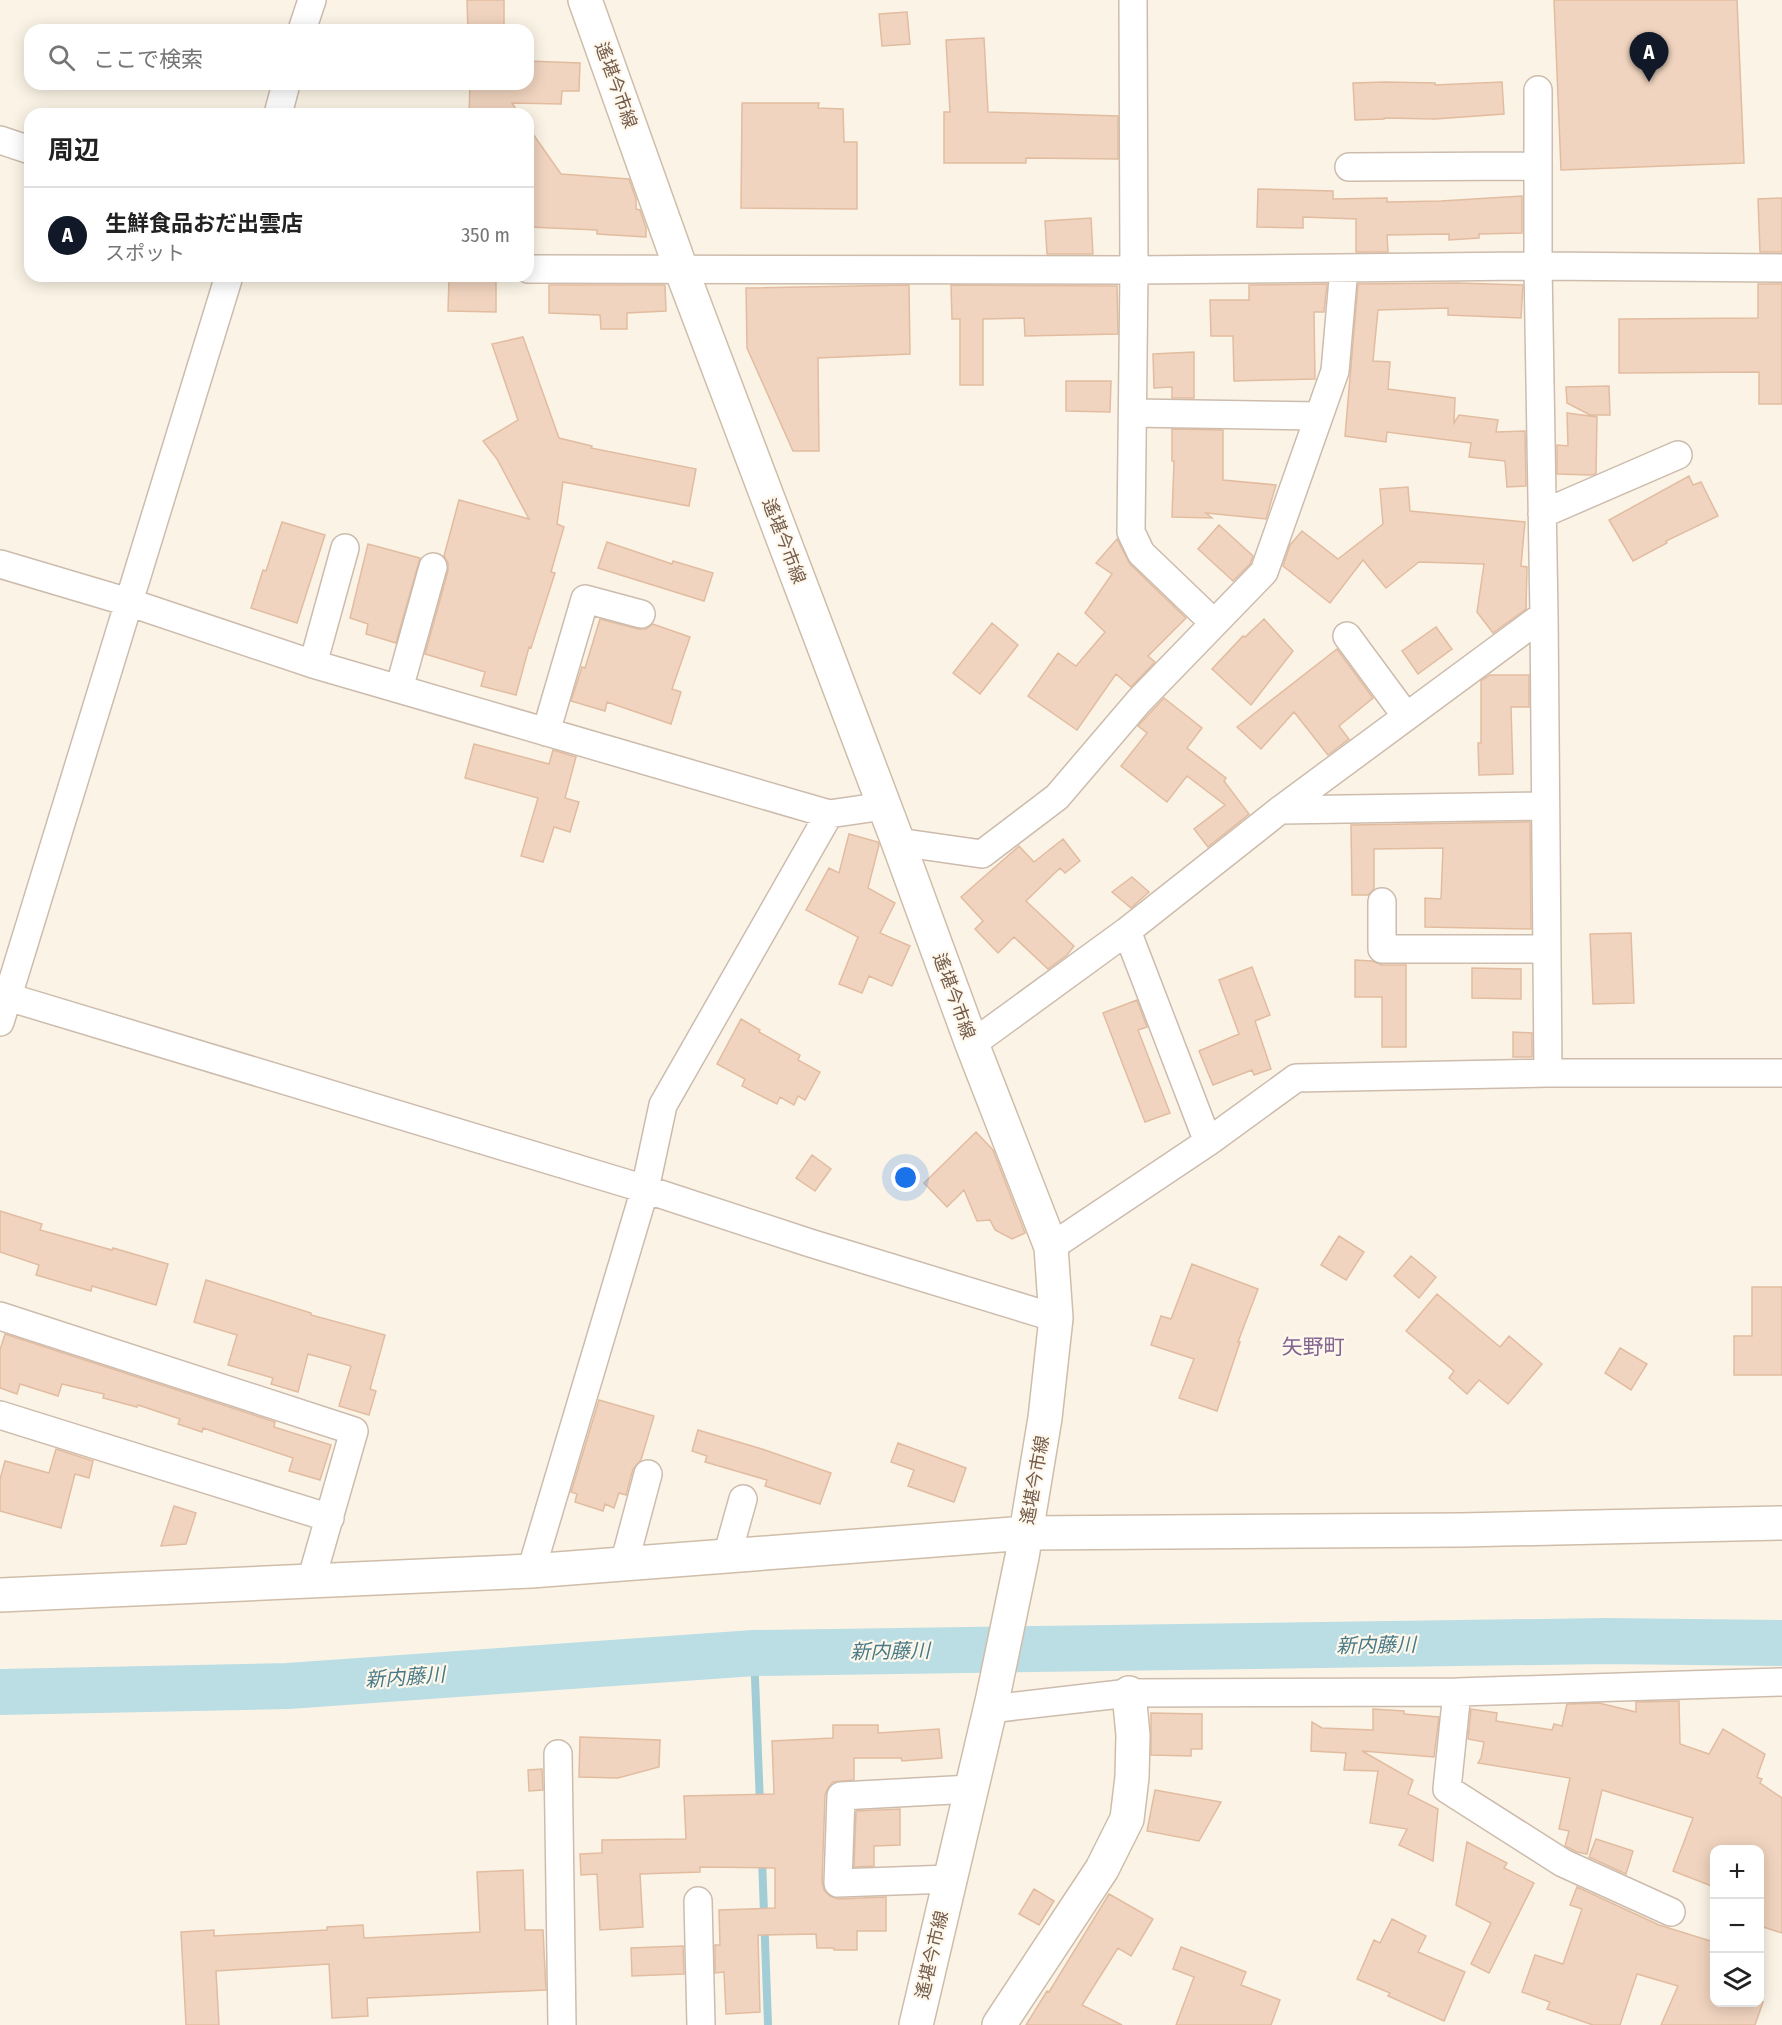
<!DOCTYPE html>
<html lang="ja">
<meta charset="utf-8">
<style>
body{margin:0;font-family:"Fira Sans Condensed","Noto Sans JP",sans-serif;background:#f2f2f2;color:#222}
.controls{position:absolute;right:18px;bottom:18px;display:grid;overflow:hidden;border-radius:12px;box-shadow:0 3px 15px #0003}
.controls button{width:54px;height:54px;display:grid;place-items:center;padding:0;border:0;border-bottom:2px solid #e0e0e0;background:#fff;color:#222;font:30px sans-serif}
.you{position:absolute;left:906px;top:1178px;width:21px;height:21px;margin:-15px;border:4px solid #fff;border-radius:50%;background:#1a73e8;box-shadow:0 0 0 9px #1a73e833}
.badge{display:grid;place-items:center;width:39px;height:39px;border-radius:50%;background:#111827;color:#fff;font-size:20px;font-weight:700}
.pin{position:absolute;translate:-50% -50px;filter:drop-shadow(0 2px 3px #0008)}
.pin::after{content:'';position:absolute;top:32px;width:21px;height:18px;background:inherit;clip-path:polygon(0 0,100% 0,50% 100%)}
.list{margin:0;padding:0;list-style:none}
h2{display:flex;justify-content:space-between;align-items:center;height:78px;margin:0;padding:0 24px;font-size:26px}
h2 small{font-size:20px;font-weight:400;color:#767676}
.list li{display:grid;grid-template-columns:39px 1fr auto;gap:18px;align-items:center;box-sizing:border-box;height:96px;padding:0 24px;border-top:2px solid #e0e0e0}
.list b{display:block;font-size:22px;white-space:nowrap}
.list p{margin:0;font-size:20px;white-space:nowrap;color:#767676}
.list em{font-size:20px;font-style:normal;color:#767676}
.icon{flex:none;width:33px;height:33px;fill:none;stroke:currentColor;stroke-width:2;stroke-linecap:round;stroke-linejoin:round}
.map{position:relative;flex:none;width:1782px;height:2025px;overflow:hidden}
.search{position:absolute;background:#fff;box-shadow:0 3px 15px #0003;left:24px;top:24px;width:510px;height:66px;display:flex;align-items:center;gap:15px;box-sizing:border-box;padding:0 21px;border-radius:18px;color:#767676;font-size:22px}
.panel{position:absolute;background:#fff;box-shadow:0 3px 15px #0003;left:24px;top:108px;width:510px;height:174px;border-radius:18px}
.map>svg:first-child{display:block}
</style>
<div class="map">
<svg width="1782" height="2025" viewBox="0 0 1782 2025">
<rect width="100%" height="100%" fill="#fbf4e6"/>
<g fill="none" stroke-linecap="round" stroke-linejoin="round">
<path stroke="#a2ccd6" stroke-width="8" d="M 754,1653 L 760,1804
M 762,1858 L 768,2024"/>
<path stroke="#bbdde4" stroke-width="46" d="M 0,1692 L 288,1686 L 754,1653 L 1605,1641 L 1782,1643"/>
</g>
<path fill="#f0d4bf" stroke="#e2bca0" stroke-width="1.5" d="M 467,0 L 504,0 L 504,30 L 468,30 Z
M 1554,0 L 1737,0 L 1744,163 L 1561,170 Z
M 907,12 L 910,44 L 882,46 L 879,14 Z
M 984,38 L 988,112 L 1118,116 L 1118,159 L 1026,158 L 1026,163 L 944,163 L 944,112 L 950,112 L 946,40 Z
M 528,61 L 580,63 L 579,91 L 562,91 L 561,104 L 512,103 L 519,114 L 469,114 L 470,84 L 528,84 Z
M 1385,82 L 1435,83 L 1435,85 L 1502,82 L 1504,114 L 1435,119 L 1384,118 L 1384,119 L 1355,120 L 1353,83 Z
M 742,103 L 819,103 L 818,108 L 843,109 L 844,142 L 857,142 L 857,209 L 741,208 Z
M 528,127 L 561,174 L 629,179 L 636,199 L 636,209 L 640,210 L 646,228 L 646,237 L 597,234 L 597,230 L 529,227 L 531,184 L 528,184 Z
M 1258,189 L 1333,191 L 1333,199 L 1387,198 L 1387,202 L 1441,201 L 1522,196 L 1522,233 L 1479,234 L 1479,238 L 1449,240 L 1449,234 L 1387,235 L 1388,252 L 1356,252 L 1356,219 L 1303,217 L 1303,228 L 1257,227 Z
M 1782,198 L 1782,252 L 1760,252 L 1758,199 Z
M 1091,218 L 1093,254 L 1047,254 L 1045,221 Z
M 449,278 L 496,280 L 496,312 L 448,311 Z
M 1457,283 L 1523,285 L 1521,318 L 1448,315 L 1448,308 L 1378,310 L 1373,361 L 1390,362 L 1388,389 L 1455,398 L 1454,423 L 1459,415 L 1498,420 L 1496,432 L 1525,431 L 1526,486 L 1507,487 L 1505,461 L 1469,457 L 1471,443 L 1387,432 L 1386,442 L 1345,436 L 1358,284 Z
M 1327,284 L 1324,312 L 1314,312 L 1315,379 L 1234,381 L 1233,336 L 1211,336 L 1210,300 L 1249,300 L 1249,285 Z
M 1758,284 L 1782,284 L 1782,404 L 1759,404 L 1759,372 L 1619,373 L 1619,319 L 1758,318 Z
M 549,285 L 665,285 L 666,311 L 627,313 L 627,329 L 601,329 L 600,315 L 549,313 Z
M 909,285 L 910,354 L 818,358 L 819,451 L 793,451 L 747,348 L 746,288 Z
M 951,285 L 1117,286 L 1118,334 L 1025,336 L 1024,318 L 983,319 L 983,385 L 960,385 L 960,319 L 952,319 Z
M 523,337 L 559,438 L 592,446 L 591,448 L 696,469 L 689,506 L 563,482 L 557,524 L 564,527 L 551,572 L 555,573 L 531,648 L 529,647 L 516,695 L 481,686 L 485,672 L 425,654 L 448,571 L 448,563 L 444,556 L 459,500 L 529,519 L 497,459 L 483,441 L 518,420 L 492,344 Z
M 1194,352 L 1194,398 L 1172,398 L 1172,387 L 1154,388 L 1153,354 Z
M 1066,381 L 1111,381 L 1110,412 L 1066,411 Z
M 1609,386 L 1610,415 L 1590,415 L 1567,403 L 1566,387 Z
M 1567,413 L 1597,417 L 1596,474 L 1591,475 L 1557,474 L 1557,445 L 1568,446 Z
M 1172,429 L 1223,430 L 1223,480 L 1276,485 L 1266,519 L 1206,513 L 1212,518 L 1172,517 L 1174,461 L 1172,461 Z
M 1689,476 L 1693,485 L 1701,482 L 1718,516 L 1666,541 L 1667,543 L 1633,561 L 1609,520 Z
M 1408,487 L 1410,511 L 1525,522 L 1521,566 L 1527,567 L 1526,609 L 1493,633 L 1477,612 L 1484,564 L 1419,562 L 1386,588 L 1363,560 L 1330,603 L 1283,566 L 1290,545 L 1302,531 L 1338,559 L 1383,524 L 1380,489 Z
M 282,522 L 325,535 L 297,623 L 251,608 L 263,570 L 266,571 Z
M 1219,525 L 1253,556 L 1250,564 L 1233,581 L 1198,549 Z
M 1117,539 L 1130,564 L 1186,618 L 1148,656 L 1155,662 L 1131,687 L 1116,674 L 1077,730 L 1028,696 L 1058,653 L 1076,666 L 1105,632 L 1085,613 L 1112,574 L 1096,563 Z
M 607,542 L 672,564 L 673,561 L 713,573 L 704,601 L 598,568 Z
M 368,544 L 420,558 L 396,643 L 366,634 L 368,624 L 350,618 Z
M 600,619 L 638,629 L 646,629 L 653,624 L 690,637 L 672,689 L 681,692 L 671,724 L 607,702 L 605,711 L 571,701 L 582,667 L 585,668 Z
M 1264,619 L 1293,651 L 1251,705 L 1212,669 L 1243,636 L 1245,637 Z
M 992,623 L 1018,645 L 980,694 L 953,673 Z
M 1436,627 L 1452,649 L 1418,674 L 1402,651 Z
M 1337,649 L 1373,698 L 1339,726 L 1349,739 L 1328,755 L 1294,712 L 1261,749 L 1237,727 Z
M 1490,675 L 1529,675 L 1529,707 L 1511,707 L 1513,774 L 1479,775 L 1478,743 L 1481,743 L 1481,681 Z
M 1164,698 L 1202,728 L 1187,748 L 1226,778 L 1224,781 L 1249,814 L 1208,847 L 1194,829 L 1225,805 L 1187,776 L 1167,802 L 1121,766 L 1147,733 L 1138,726 Z
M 474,744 L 549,764 L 553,750 L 576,757 L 565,798 L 579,802 L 570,832 L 554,827 L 543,862 L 521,856 L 538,798 L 465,778 Z
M 1530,822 L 1531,929 L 1425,927 L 1425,898 L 1441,899 L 1443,848 L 1374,849 L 1374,889 L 1368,895 L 1352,895 L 1351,825 Z
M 849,834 L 878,842 L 879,845 L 868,888 L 895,903 L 880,933 L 910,946 L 892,986 L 869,976 L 862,993 L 839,984 L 858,937 L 806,910 L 829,868 L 839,873 Z
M 1063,839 L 1080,861 L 1065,873 L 1060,868 L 1026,901 L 1074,946 L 1067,955 L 1048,969 L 1014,937 L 998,953 L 975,929 L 983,921 L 961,897 L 1019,846 L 1034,862 Z
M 1132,877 L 1149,892 L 1131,908 L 1112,892 Z
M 1631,933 L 1634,1003 L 1593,1004 L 1590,934 Z
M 1355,960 L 1372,961 L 1382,965 L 1406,965 L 1406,1047 L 1382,1047 L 1382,997 L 1355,997 Z
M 1252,967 L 1270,1015 L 1255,1021 L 1271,1069 L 1254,1075 L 1252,1070 L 1213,1085 L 1199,1051 L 1239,1034 L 1219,980 Z
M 1472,968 L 1521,969 L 1521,999 L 1472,998 Z
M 1137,1000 L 1147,1027 L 1138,1030 L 1170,1113 L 1145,1122 L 1103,1013 Z
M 741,1019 L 760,1030 L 759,1032 L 800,1055 L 798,1060 L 820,1072 L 805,1100 L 798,1096 L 794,1105 L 780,1097 L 777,1104 L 742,1086 L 745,1079 L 717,1064 Z
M 1513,1032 L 1532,1033 L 1532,1057 L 1513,1057 Z
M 976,1132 L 993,1150 L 1025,1233 L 1012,1239 L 995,1230 L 990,1220 L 977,1221 L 964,1190 L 947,1207 L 924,1183 Z
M 812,1155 L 831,1169 L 815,1191 L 796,1178 Z
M 0,1211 L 42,1224 L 40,1230 L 112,1250 L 113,1248 L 168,1264 L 156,1305 L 92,1286 L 91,1291 L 36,1275 L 39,1265 L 0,1252 Z
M 1339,1236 L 1364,1252 L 1346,1280 L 1321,1265 Z
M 1411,1256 L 1436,1277 L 1419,1298 L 1394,1276 Z
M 1192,1264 L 1258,1289 L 1238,1342 L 1240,1342 L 1217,1411 L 1179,1398 L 1194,1359 L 1151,1345 L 1161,1316 L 1171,1319 Z
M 206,1280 L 311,1313 L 311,1315 L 385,1335 L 370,1389 L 376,1391 L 369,1415 L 339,1406 L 351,1366 L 308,1354 L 298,1392 L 271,1384 L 273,1378 L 228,1365 L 237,1335 L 194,1322 Z
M 1752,1287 L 1782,1287 L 1782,1375 L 1734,1375 L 1734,1336 L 1752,1336 Z
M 1437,1294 L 1500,1347 L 1509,1336 L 1542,1364 L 1508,1404 L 1479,1380 L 1467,1394 L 1449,1378 L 1454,1371 L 1406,1331 Z
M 5,1334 L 275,1422 L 274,1427 L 331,1445 L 320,1480 L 289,1471 L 293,1458 L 203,1428 L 202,1432 L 178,1424 L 180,1419 L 138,1405 L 137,1407 L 103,1398 L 104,1394 L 62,1384 L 58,1396 L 20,1384 L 17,1394 L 0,1388 L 0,1350 Z
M 1620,1348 L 1647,1364 L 1631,1390 L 1605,1373 Z
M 599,1400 L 654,1416 L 641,1460 L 633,1469 L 626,1495 L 619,1493 L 614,1508 L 605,1504 L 603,1511 L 575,1502 L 577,1494 L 571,1492 Z
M 698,1430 L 762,1449 L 831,1473 L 820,1504 L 765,1486 L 767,1480 L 705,1462 L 707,1456 L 692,1451 Z
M 898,1443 L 966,1468 L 954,1502 L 908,1486 L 914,1470 L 891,1462 Z
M 56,1449 L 93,1461 L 89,1478 L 75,1474 L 61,1528 L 0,1511 L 0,1479 L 5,1461 L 49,1473 Z
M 174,1506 L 196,1513 L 186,1544 L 161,1546 Z
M 1679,1701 L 1680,1744 L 1709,1754 L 1723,1729 L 1765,1754 L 1757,1777 L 1762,1779 L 1760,1783 L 1782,1798 L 1782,1933 L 1760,1926 L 1760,1850 L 1714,1850 L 1714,1887 L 1673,1871 L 1693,1818 L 1602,1790 L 1587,1854 L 1577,1852 L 1565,1846 L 1569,1831 L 1559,1829 L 1570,1778 L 1478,1763 L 1481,1758 L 1484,1742 L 1468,1739 L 1471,1709 L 1497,1713 L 1496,1721 L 1552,1730 L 1554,1724 L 1562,1726 L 1567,1704 L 1599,1703 L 1636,1712 L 1636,1702 Z
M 1373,1709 L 1404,1711 L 1404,1714 L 1439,1717 L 1434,1757 L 1362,1751 L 1413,1780 L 1408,1794 L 1438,1809 L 1433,1861 L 1399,1845 L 1407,1829 L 1370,1823 L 1378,1771 L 1344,1770 L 1346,1753 L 1311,1751 L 1312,1722 L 1322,1728 L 1373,1730 Z
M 1151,1713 L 1202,1714 L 1202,1749 L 1191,1749 L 1191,1756 L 1151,1755 Z
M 833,1725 L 878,1725 L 878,1733 L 939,1729 L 942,1758 L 902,1761 L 901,1758 L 854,1758 L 854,1780 L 833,1782 L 828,1788 L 825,1795 L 822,1882 L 824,1890 L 830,1896 L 838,1899 L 886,1897 L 886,1931 L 857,1931 L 857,1950 L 834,1950 L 834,1948 L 817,1948 L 816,1934 L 758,1935 L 760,2012 L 726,2014 L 724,1972 L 715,1973 L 715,1945 L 720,1945 L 719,1910 L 775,1908 L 775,1868 L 700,1867 L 700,1872 L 640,1874 L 643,1927 L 600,1930 L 597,1874 L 581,1875 L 580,1854 L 602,1853 L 602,1840 L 686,1839 L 684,1796 L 774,1794 L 772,1741 L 833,1738 Z
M 580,1737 L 660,1740 L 659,1767 L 618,1778 L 579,1777 Z
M 542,1769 L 543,1790 L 529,1791 L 528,1770 Z
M 1155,1790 L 1221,1802 L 1199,1841 L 1147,1831 Z
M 900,1809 L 900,1845 L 874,1846 L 874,1866 L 854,1867 L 856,1811 Z
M 1596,1839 L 1633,1851 L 1626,1874 L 1589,1857 Z
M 1467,1842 L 1507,1863 L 1504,1868 L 1534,1883 L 1489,1973 L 1471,1964 L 1491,1923 L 1456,1905 Z
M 523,1870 L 525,1930 L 543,1930 L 546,1990 L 367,1998 L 368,2016 L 332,2018 L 329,1964 L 216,1971 L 219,2025 L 186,2025 L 181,1932 L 214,1930 L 214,1936 L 327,1930 L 327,1927 L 363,1925 L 364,1938 L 480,1932 L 477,1872 Z
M 1577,1887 L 1659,1925 L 1714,1942 L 1714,2002 L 1763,2002 L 1755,2025 L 1661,2025 L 1678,1986 L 1637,1974 L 1620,2025 L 1593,2025 L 1547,2009 L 1550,2002 L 1522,1992 L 1535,1955 L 1563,1964 L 1582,1909 L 1570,1905 Z
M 1034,1889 L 1054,1901 L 1039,1925 L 1019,1914 Z
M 1109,1894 L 1153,1919 L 1131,1956 L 1118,1948 L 1082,2005 L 1122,2025 L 1026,2025 L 1047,1991 L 1049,1992 Z
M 1392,1919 L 1426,1936 L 1418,1952 L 1465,1972 L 1444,2021 L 1388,1996 L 1390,1993 L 1357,1979 L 1374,1940 L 1380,1943 Z
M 683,1946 L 684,1974 L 632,1976 L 631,1948 Z
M 1181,1947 L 1246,1972 L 1241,1985 L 1280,2000 L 1271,2025 L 1176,2025 L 1194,1977 L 1173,1969 Z"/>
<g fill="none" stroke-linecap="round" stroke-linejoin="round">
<defs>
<path id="street" d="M 1133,0 L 1134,270 L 1131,532 L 1141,553 L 1214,623
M 302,30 L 312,0
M 1538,90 L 1538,266 L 1544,615 L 1548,1073
M 278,114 L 286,84
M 0,140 L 30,150
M 1349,167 L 1538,166
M 528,269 L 1134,270 L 1538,266 L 1782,268
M 1133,413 L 1319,416
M 1542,514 L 1678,455
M 0,564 L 128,602 L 313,664 L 829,814 L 884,806
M 1347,636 L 1406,716
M 313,664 L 345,548
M 399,689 L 433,567
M 546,732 L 585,599 L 641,614
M 1280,810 L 1545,806
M 898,842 L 982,854 L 1057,797 L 1139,701 L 1264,572 L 1335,371 L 1344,268
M 1382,902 L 1382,949 L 1547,949
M 1127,931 L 1208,1142
M 8,997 L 645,1189 L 810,1243 L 1056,1318
M 0,1022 L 229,276
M 972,1044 L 1127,931 L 1280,810 L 1544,615
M 1051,1247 L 1208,1142 L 1296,1078 L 1548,1073 L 1782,1073
M 0,1316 L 354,1431 L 311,1581
M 0,1415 L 330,1518
M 727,1556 L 743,1499
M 624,1564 L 648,1474
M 531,1571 L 645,1189 L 663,1105 L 829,814
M 1457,1692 L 1447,1789 L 1563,1863 L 1671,1912
M 990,1709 L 1129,1693 L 1457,1692 L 1782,1682
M 558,1754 L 562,2025
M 950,1879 L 838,1883 L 841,1796 L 971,1789
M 698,1901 L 701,2025"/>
<path id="secondary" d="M 585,0 L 681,269 L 898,842 L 972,1044 L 1051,1247 L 1056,1318 L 1045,1418 L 1022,1557 L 993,1697 L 916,2025
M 0,1595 L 531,1571 L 1026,1533 L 1461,1530 L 1782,1523
M 999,2025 L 1102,1869 L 1127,1819 L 1132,1777 L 1133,1735 L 1129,1693"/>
</defs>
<use href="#street" stroke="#cdbcad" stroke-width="30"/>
<use href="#secondary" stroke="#cfbdaa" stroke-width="36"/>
<use href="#street" stroke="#fff" stroke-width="27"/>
<use href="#secondary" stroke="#fff" stroke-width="33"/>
</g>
<g text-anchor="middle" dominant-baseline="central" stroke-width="4.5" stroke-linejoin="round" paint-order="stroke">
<g font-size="18" fill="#745c4c" stroke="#fef8ec">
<text transform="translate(616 85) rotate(70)">遙堪今市線</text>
<text transform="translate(784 541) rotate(69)">遙堪今市線</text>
<text transform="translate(954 996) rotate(70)">遙堪今市線</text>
<text transform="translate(1035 1480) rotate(-80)">遙堪今市線</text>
<text transform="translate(932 1955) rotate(-77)">遙堪今市線</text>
</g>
<g font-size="20" font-style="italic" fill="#477986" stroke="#fef8ec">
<text transform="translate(1376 1645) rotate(-1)">新内藤川</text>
<text transform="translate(890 1651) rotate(-1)">新内藤川</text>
<text transform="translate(405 1677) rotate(-4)">新内藤川</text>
</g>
<g font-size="21" fill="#836490" stroke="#fef8ec">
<text x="1313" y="1347">矢野町</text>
</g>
</g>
</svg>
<div class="controls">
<button>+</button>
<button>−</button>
<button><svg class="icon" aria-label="layers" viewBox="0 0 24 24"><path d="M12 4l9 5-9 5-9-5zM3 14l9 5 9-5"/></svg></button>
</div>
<div class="you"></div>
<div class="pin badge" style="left:1649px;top:82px">A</div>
<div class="search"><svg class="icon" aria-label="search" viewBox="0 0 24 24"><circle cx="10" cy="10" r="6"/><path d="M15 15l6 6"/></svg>ここで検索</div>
<section class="panel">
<h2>周辺<small></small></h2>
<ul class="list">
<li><span class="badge">A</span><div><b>生鮮食品おだ出雲店</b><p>スポット</p></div><em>350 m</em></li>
</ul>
</section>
</div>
